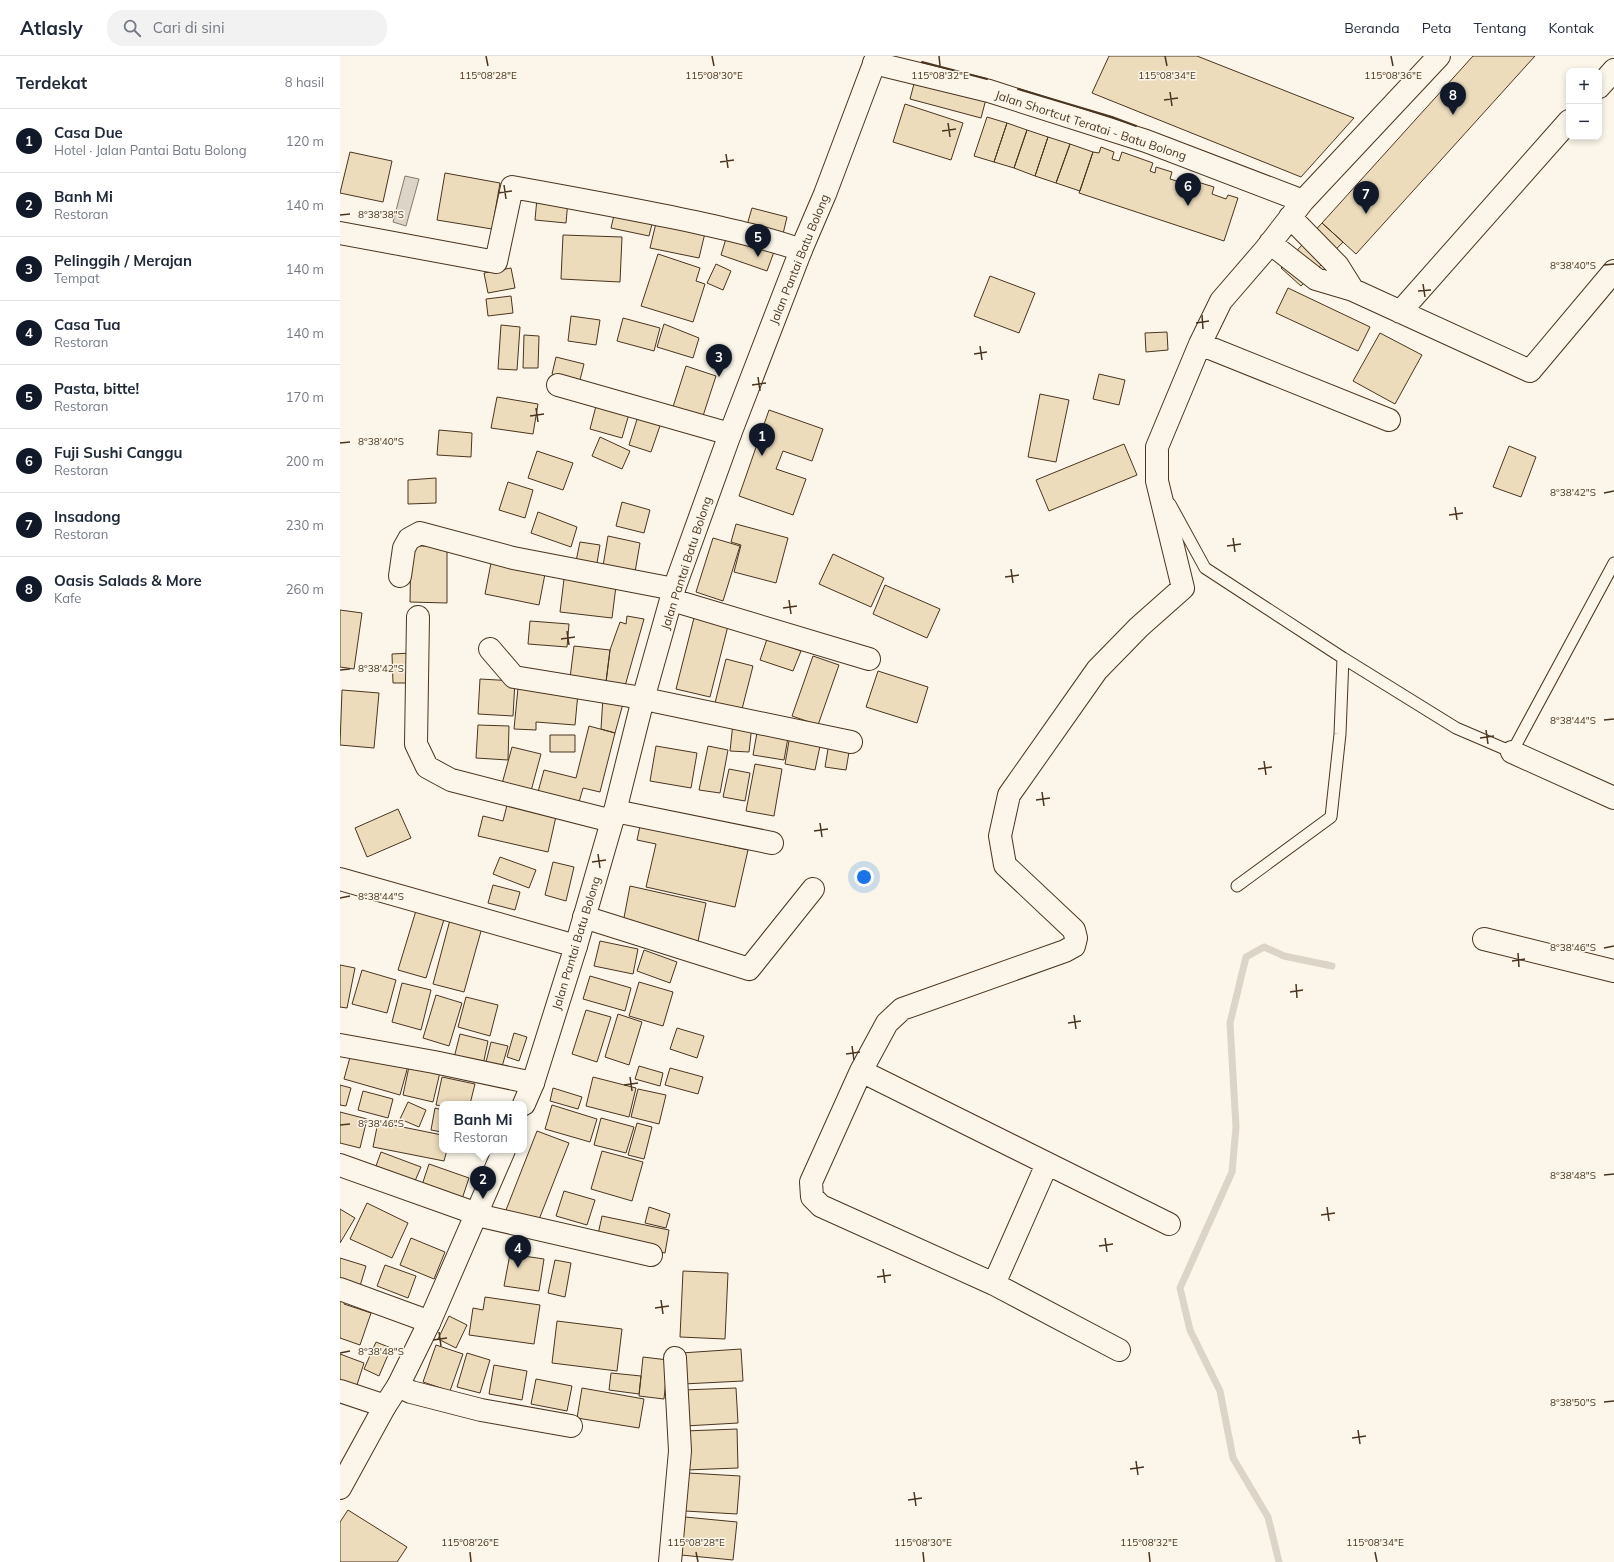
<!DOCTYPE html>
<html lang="id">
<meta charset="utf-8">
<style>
body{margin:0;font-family:Mulish,sans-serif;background:#f2f2f3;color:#1f2937}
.controls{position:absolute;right:12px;top:12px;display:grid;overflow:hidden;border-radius:8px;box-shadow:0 2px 6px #0003}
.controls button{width:36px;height:36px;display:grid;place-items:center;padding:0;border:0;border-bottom:1px solid #e0e1e3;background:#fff;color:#1f2937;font:20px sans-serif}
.you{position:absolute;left:524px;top:821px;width:14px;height:14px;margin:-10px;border:3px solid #fff;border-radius:50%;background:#1a73e8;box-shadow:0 0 0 6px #1a73e833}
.badge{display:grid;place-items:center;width:26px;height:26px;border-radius:50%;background:#111827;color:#fff;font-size:13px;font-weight:700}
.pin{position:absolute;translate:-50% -33px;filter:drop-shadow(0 1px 2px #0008)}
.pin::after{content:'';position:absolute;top:21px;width:14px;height:12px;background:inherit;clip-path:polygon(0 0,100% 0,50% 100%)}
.popup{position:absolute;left:99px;top:1045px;width:88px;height:52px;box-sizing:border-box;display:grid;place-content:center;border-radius:8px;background:#fff;filter:drop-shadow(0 1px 3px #0005);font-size:13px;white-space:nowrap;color:#747a83}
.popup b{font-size:15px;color:#1f2937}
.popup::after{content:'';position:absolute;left:50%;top:100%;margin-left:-8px;border:8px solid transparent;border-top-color:#fff}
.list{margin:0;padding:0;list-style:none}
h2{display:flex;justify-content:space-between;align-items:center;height:52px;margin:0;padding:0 16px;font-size:17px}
h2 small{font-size:13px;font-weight:400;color:#747a83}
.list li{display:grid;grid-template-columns:26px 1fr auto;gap:12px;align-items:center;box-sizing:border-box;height:64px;padding:0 16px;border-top:1px solid #e0e1e3}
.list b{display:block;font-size:15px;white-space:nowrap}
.list p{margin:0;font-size:13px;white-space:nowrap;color:#747a83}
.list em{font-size:13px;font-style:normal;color:#747a83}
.icon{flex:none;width:22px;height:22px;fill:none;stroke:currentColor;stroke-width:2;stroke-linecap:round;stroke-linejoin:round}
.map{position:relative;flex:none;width:1274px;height:1506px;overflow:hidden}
header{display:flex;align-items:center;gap:24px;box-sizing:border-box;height:56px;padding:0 20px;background:#fff;border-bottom:1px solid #e0e1e3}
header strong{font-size:19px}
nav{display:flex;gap:22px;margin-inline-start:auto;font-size:14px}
.search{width:280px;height:36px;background:#f2f2f3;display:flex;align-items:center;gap:10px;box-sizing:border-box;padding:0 14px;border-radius:16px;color:#747a83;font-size:15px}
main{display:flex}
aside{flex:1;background:#fff}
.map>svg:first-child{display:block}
</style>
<header>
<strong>Atlasly</strong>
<div class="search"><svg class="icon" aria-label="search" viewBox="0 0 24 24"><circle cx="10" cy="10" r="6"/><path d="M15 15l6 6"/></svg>Cari di sini</div>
<nav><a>Beranda</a><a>Peta</a><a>Tentang</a><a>Kontak</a></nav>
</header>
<main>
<aside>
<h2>Terdekat<small>8 hasil</small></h2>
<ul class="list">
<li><span class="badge">1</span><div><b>Casa Due</b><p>Hotel · Jalan Pantai Batu Bolong</p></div><em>120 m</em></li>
<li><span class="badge">2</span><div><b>Banh Mi</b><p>Restoran</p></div><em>140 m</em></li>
<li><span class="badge">3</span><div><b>Pelinggih / Merajan</b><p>Tempat</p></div><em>140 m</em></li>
<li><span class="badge">4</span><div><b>Casa Tua</b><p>Restoran</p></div><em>140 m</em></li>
<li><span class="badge">5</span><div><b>Pasta, bitte!</b><p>Restoran</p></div><em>170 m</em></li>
<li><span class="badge">6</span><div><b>Fuji Sushi Canggu</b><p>Restoran</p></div><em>200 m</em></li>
<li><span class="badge">7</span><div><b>Insadong</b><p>Restoran</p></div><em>230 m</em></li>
<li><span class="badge">8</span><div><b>Oasis Salads &amp; More</b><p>Kafe</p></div><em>260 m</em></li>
</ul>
</aside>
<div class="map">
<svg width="1274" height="1506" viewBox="0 0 1274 1506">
<rect width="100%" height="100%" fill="#fbf6e9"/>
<path fill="#dcd4c6" stroke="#887966" d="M 65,120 L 79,123 L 66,170 L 53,166 Z"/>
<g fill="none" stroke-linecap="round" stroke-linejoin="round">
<path stroke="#dcd4c6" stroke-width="7" d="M 939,1506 L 928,1461 L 893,1402 L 880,1335 L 850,1274 L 840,1232 L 892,1116 L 896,1071 L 890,967 L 906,901 L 924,891 L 944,900 L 992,910"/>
</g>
<path fill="#ecdcbc" stroke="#4a3520" d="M 769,0 L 857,0 L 1014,62 L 961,121 L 752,37 Z
M 1133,0 L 1195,0 L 1016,198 L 982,167 Z
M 575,24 L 646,43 L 641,62 L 570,43 Z
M 565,48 L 623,67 L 611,104 L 553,86 Z
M 647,61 L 667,67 L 654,106 L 634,100 Z
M 667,67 L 687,74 L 674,112 L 654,106 Z
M 687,74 L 708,81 L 695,120 L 674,112 Z
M 708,81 L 730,88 L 716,127 L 695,120 Z
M 730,88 L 753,96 L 740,135 L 716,127 Z
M 761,91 L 774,96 L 772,103 L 779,105 L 782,96 L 813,107 L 810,115 L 815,117 L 816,111 L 832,116 L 830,123 L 840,126 L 841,121 L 874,131 L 872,138 L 886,143 L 888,139 L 898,142 L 884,185 L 739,137 L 753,96 L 759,97 Z
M 10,96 L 52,105 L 43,146 L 0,137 Z
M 105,117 L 160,127 L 152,173 L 97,164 Z
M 197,142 L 228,145 L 226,167 L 195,164 Z
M 412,152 L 447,161 L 443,178 L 407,169 Z
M 275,155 L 313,164 L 309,180 L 271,172 Z
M 316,167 L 365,177 L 359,202 L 310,192 Z
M 982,167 L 1003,186 L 961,230 L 941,212 Z
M 388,176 L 435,193 L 427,215 L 381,199 Z
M 223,179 L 282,181 L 280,226 L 221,223 Z
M 318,198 L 360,212 L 356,225 L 365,228 L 353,266 L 301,250 Z
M 376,208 L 391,215 L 383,234 L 367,227 Z
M 171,212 L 175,232 L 148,237 L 144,217 Z
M 650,220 L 695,237 L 679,277 L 634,260 Z
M 948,232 L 1030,271 L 1018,295 L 936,257 Z
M 171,240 L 173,257 L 148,260 L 146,243 Z
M 231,260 L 260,264 L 256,289 L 228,285 Z
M 283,262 L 320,272 L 314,295 L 277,285 Z
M 324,268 L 359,282 L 353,302 L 317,291 Z
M 161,269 L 180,271 L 177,314 L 158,313 Z
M 827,276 L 828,294 L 806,296 L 805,277 Z
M 1040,277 L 1082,299 L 1055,348 L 1013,325 Z
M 184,279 L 199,280 L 198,312 L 183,312 Z
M 216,301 L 244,308 L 240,324 L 212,318 Z
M 346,310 L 376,320 L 362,363 L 332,354 Z
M 759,318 L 785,324 L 779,349 L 753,343 Z
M 700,338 L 729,344 L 716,406 L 688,401 Z
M 157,341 L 198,348 L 193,378 L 151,372 Z
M 256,350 L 289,358 L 282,382 L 250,373 Z
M 429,354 L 483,373 L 472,405 L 443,395 L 436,413 L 466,423 L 453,459 L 399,440 Z
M 299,357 L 322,364 L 311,396 L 289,389 Z
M 99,374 L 132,377 L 131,401 L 97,399 Z
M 260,381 L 290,395 L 282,413 L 252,400 Z
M 784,388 L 797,419 L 709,455 L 696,424 Z
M 1169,390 L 1196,401 L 1181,441 L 1153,431 Z
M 197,395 L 233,407 L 223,434 L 188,422 Z
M 96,422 L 96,447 L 68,448 L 68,424 Z
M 168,426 L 193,434 L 185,462 L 159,454 Z
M 282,446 L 310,454 L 304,477 L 276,470 Z
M 198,456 L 237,471 L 231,491 L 191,477 Z
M 396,468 L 448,482 L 436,527 L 394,516 L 401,489 L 391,486 Z
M 268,480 L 300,487 L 295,516 L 263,510 Z
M 373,482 L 400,490 L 383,545 L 356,536 Z
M 240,486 L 260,489 L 256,513 L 235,510 Z
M 71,490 L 107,490 L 107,547 L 70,546 Z
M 493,498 L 544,522 L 531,551 L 479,528 Z
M 151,507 L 205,518 L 199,549 L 145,538 Z
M 224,523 L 276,530 L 272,562 L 220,556 Z
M 545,529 L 600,553 L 587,582 L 533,558 Z
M 0,554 L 22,557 L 14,613 L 0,611 Z
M 356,554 L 390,562 L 370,641 L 336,633 Z
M 287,560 L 304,563 L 285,630 L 266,626 L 270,594 L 280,566 L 286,568 Z
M 190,565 L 229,568 L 227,591 L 188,588 Z
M 427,583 L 461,595 L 453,615 L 420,604 Z
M 234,590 L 270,594 L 266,626 L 230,622 Z
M 72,597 L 73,627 L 53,627 L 52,598 Z
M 473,600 L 499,609 L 478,669 L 452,660 Z
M 386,603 L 413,610 L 401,657 L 374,651 Z
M 538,615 L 588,631 L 577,667 L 526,651 Z
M 140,623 L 175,625 L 173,660 L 138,658 Z
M 178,632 L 238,637 L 235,669 L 196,666 L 196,674 L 174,673 Z
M 2,634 L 39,637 L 34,692 L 0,689 Z
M 263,641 L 284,644 L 275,677 L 261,673 Z
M 393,667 L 412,669 L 409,696 L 390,695 Z
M 138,669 L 169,670 L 168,704 L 136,702 Z
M 249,670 L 275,677 L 260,736 L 243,732 L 239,746 L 198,736 L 204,714 L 236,722 Z
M 418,671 L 449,676 L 444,704 L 413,699 Z
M 210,679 L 235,679 L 235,696 L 210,696 Z
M 450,679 L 481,685 L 475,714 L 445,708 Z
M 489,687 L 510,690 L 506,714 L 485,711 Z
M 316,690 L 357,697 L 351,732 L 310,725 Z
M 368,690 L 388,694 L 380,737 L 359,734 Z
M 172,691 L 201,698 L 191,735 L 162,728 Z
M 415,708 L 442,713 L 434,760 L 406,755 Z
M 389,713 L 410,717 L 405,745 L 383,741 Z
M 168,745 L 217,756 L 208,796 L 138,780 L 143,760 L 163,765 Z
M 58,753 L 71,782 L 27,801 L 15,772 Z
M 300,770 L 408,794 L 395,851 L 306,831 L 316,788 L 297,784 Z
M 160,801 L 196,814 L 189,832 L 153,818 Z
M 213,806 L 234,811 L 226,845 L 205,839 Z
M 153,829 L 180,836 L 175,854 L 148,847 Z
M 290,830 L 366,847 L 357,890 L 283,867 Z
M 78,848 L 106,857 L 86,922 L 58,914 Z
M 111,860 L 143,868 L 124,936 L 93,928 Z
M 260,885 L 298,893 L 293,918 L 254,910 Z
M 304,894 L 337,906 L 330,927 L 297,915 Z
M 0,909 L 15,912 L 7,952 L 0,951 Z
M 22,914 L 56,924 L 47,957 L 12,948 Z
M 250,920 L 291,932 L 285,955 L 243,943 Z
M 299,926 L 333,936 L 323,970 L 289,960 Z
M 62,927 L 91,934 L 81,974 L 52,966 Z
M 96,939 L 122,947 L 109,990 L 83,982 Z
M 126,941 L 158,949 L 150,980 L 118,971 Z
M 246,954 L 271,961 L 257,1006 L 232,998 Z
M 278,958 L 302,966 L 289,1009 L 265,1001 Z
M 337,972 L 364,980 L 357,1002 L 330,993 Z
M 174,977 L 187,981 L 179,1005 L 167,1001 Z
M 120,978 L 148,985 L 143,1009 L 114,1002 Z
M 151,986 L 168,990 L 161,1014 L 145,1010 Z
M 12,994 L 68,1010 L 60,1039 L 4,1023 Z
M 70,1006 L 101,1012 L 93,1046 L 63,1039 Z
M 299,1010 L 323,1017 L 320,1030 L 295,1023 Z
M 330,1012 L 363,1021 L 358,1038 L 325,1029 Z
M 102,1021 L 135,1028 L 130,1048 L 102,1048 L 102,1050 L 96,1049 Z
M 253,1021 L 296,1032 L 289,1061 L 246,1050 Z
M 0,1029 L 11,1032 L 6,1050 L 0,1049 Z
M 213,1032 L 242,1041 L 238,1053 L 210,1045 Z
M 298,1033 L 326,1039 L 319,1068 L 291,1061 Z
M 23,1035 L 53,1043 L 48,1062 L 18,1054 Z
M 68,1046 L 86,1054 L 79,1071 L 60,1063 Z
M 212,1049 L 257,1063 L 250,1086 L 205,1073 Z
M 95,1052 L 102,1054 L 102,1076 L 91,1074 Z
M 0,1056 L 27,1063 L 20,1092 L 0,1087 Z
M 261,1062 L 294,1071 L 286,1097 L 254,1089 Z
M 38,1066 L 102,1079 L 102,1094 L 107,1094 L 104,1105 L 33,1091 Z
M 297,1067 L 312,1071 L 304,1103 L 288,1099 Z
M 197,1075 L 229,1087 L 198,1166 L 166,1154 Z
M 262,1095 L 303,1106 L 292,1145 L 251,1133 Z
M 41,1096 L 81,1111 L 75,1125 L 36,1110 Z
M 89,1108 L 129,1122 L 122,1143 L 82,1129 Z
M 224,1135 L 255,1144 L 247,1169 L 216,1160 Z
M 27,1147 L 68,1167 L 52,1202 L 10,1183 Z
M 309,1151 L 330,1158 L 326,1172 L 305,1167 Z
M 0,1153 L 15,1162 L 0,1187 Z
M 262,1160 L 329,1174 L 325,1197 L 257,1183 Z
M 71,1182 L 105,1196 L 94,1223 L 60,1209 Z
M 170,1198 L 204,1203 L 199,1235 L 164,1230 Z
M 0,1202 L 26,1210 L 20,1230 L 0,1224 Z
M 215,1204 L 231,1207 L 225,1241 L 208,1237 Z
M 45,1209 L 76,1220 L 68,1242 L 37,1230 Z
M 343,1215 L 388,1217 L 385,1283 L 340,1281 Z
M 0,1238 L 6,1240 L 4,1248 L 31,1257 L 20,1289 L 0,1282 Z
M 145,1241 L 200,1249 L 194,1288 L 129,1279 L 133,1252 L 143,1254 Z
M 109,1260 L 127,1269 L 116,1292 L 98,1283 Z
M 217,1265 L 282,1273 L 277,1315 L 212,1307 Z
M 36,1286 L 51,1292 L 39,1320 L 24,1313 Z
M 96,1289 L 123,1298 L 110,1335 L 83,1326 Z
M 401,1293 L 403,1325 L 343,1328 L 341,1297 Z
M 127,1297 L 150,1304 L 140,1337 L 117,1331 Z
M 0,1298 L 24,1307 L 16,1332 L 0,1327 Z
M 303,1301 L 328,1304 L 324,1343 L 299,1340 Z
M 154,1309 L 187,1315 L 182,1344 L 149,1338 Z
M 271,1317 L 301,1320 L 299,1338 L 269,1334 Z
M 196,1323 L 232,1330 L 227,1355 L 191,1348 Z
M 242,1332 L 304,1343 L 299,1372 L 237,1362 Z
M 396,1332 L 398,1367 L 345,1370 L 343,1334 Z
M 397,1373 L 398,1412 L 346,1414 L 345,1375 Z
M 348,1417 L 400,1420 L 397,1458 L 345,1455 Z
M 8,1454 L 67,1491 L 57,1506 L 0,1506 L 0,1466 Z
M 345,1461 L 397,1466 L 393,1504 L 341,1499 Z"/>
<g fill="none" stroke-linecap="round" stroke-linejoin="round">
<defs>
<path id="lane" d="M 830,448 L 865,512 L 1003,602 L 1116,672 L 1172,696 L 1274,507
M 897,830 L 991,761 L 1000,678 L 1003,602"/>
<path id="street" d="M 534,7 L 649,35 L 806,85 L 963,145
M 1259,31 L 1274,14
M 950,161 L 998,210 L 1013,234
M 0,177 L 156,206 L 172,131 C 233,142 294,153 355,166 C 391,174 427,182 461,194
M 930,187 L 976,223 L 1013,234 L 1190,315 L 1274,215
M 1060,256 L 1229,65
M 860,288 L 1049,364
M 218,329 L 390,378
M 60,520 L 64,492 L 69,483 L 80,477 L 173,502 L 334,533
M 332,544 L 529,603
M 78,561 L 76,688 L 87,711 L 111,724 L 272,765
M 150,593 L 174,621 L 290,640 L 511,686
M 1172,696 L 1274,742
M 275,755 L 432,787
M 0,823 L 236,890
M 244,861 L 409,913 L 473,833
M 1144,883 L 1274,915
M 0,989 L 94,1006 L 193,1027
M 521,1015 L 829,1168
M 0,1109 L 126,1154 L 137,1159 L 311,1199
M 654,1228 L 707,1108
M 0,1233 L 82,1263 L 89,1267
M 779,1294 L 654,1228 L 481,1150 L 472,1141 L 471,1126 L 521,1015 L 547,967 L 562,953 L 725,895 L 734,890 L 736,882 L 734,874 L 665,809 L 660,780 L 669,739 L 757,614 L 799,571 L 843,532 L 817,425 L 817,391 L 860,288 L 881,245 L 925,194 L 963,145 L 1099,0
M 58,1330 L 71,1336 L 141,1354 L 231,1370
M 0,1335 L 45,1350
M 330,1506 L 340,1395 L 335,1302"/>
<path id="secondary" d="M 184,1048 L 193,1027 L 236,890 L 275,755 L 303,643 L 334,533 L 390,378 L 461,194 L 485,138 L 537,0
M 0,1432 L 45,1350 L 58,1330 L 89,1267 L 164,1094"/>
</defs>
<use href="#lane" stroke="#4a3520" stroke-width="13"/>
<use href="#street" stroke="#4a3520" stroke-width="24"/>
<use href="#secondary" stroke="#4a3520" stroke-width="24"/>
<use href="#lane" stroke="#fbf6e9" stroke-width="11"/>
<use href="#street" stroke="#fbf6e9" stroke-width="22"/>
<use href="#secondary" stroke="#fbf6e9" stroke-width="22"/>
<path stroke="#4a3520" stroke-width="2" d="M 582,6 L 647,23
M 678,33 L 772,61 L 796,70"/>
</g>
<path fill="none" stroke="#4a3520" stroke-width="1.5" d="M 146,0 L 148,10M 372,0 L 374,10M 599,0 L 600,10M 825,0 L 827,10M 1051,0 L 1053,10M 830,36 L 832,50M 824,44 L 838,42M 608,67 L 610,81M 602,75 L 616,73M 386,98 L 388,112M 380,106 L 394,104M 164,129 L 166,143M 158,137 L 172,135M 0,159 L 10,158M 1264,209 L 1274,208M 1083,228 L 1085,241M 1078,235 L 1091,234M 862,259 L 863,273M 856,267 L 869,265M 640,290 L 642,304M 634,298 L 647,296M 418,321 L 420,335M 412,329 L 426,327M 196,352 L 198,366M 190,360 L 204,358M 0,387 L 10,386M 1264,437 L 1274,435M 1115,451 L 1117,464M 1109,459 L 1123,457M 893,482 L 895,496M 887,490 L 901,488M 671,513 L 673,527M 665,521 L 679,519M 449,544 L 451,558M 443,552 L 457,550M 227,575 L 229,589M 221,583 L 235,581M 0,614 L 10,613M 1264,664 L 1274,663M 1146,674 L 1148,688M 1140,682 L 1154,680M 924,705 L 926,719M 918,713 L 932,711M 702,736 L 704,750M 696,744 L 710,742M 480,767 L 482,781M 474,775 L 488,773M 258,798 L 260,812M 252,806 L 266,804M 0,842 L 10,840M 1264,892 L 1274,890M 1178,897 L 1179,911M 1172,905 L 1185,903M 956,928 L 957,942M 950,936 L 963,934M 734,959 L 736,973M 728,967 L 741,965M 512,990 L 514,1004M 506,998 L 520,996M 290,1021 L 292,1035M 284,1029 L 298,1027M 0,1069 L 10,1068M 1264,1119 L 1274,1118M 987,1151 L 989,1165M 981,1159 L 995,1157M 765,1182 L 767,1196M 759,1190 L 773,1188M 543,1213 L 545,1227M 537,1221 L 551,1219M 321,1244 L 323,1258M 315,1252 L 329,1250M 99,1276 L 101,1290M 93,1284 L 107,1282M 0,1297 L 10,1295M 1264,1346 L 1274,1345M 1018,1374 L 1020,1388M 1012,1382 L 1026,1380M 796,1405 L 798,1419M 790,1413 L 804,1411M 574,1436 L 576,1450M 568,1444 L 582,1442M 130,1496 L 131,1506M 356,1496 L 358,1506M 583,1496 L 584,1506M 809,1496 L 810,1506M 1035,1496 L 1037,1506"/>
<g text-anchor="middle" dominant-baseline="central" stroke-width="3" stroke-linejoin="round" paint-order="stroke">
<g font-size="12" fill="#4a3520" stroke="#fbf6e9">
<text transform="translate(751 69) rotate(18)">Jalan Shortcut Teratai - Batu Bolong</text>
<text transform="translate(459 203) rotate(-68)">Jalan Pantai Batu Bolong</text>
<text transform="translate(346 507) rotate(-72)">Jalan Pantai Batu Bolong</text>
<text transform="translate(236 887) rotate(-73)">Jalan Pantai Batu Bolong</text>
</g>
</g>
<g font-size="10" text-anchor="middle" fill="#4a3520" stroke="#fbf6e9" stroke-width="3" stroke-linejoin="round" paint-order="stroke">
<text x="148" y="23">115°08'28"E</text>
<text x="374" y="23">115°08'30"E</text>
<text x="600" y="23">115°08'32"E</text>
<text x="827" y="23">115°08'34"E</text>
<text x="1053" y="23">115°08'36"E</text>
<text x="41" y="162">8°38'38"S</text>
<text x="1233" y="213">8°38'40"S</text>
<text x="41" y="389">8°38'40"S</text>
<text x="1233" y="440">8°38'42"S</text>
<text x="41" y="616">8°38'42"S</text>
<text x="1233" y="668">8°38'44"S</text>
<text x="41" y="844">8°38'44"S</text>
<text x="1233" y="895">8°38'46"S</text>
<text x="41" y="1071">8°38'46"S</text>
<text x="1233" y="1123">8°38'48"S</text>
<text x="41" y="1299">8°38'48"S</text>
<text x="1233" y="1350">8°38'50"S</text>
<text x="130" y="1490">115°08'26"E</text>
<text x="356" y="1490">115°08'28"E</text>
<text x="583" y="1490">115°08'30"E</text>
<text x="809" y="1490">115°08'32"E</text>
<text x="1035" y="1490">115°08'34"E</text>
</g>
</svg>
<div class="controls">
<button>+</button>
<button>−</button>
</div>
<div class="you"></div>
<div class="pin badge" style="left:422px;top:400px">1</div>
<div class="pin badge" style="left:143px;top:1143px">2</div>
<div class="popup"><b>Banh Mi</b>Restoran</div>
<div class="pin badge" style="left:379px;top:321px">3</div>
<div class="pin badge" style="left:178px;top:1212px">4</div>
<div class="pin badge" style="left:418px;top:201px">5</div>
<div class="pin badge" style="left:848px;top:150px">6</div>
<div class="pin badge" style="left:1026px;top:158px">7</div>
<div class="pin badge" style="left:1113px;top:59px">8</div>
</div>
</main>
